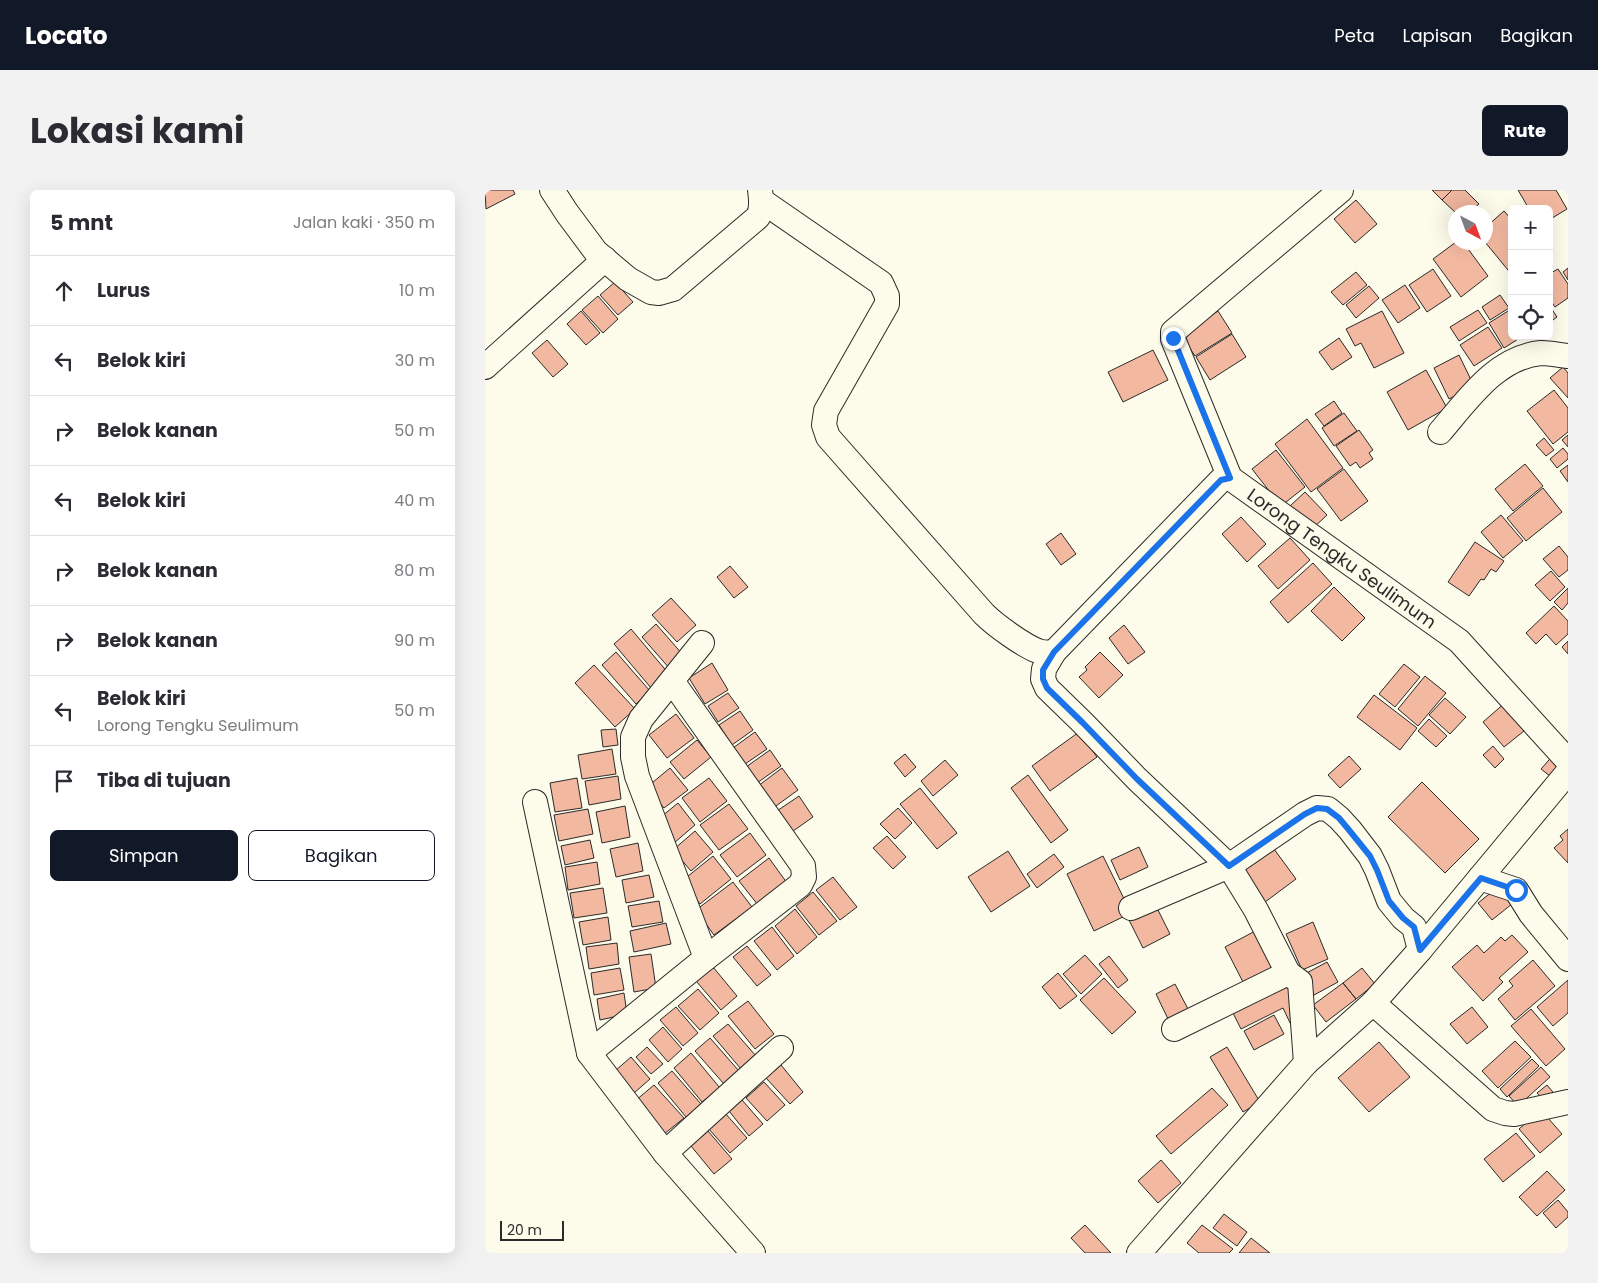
<!DOCTYPE html>
<html lang="id">
<meta charset="utf-8">
<style>
body{margin:0;font-family:Poppins,sans-serif;background:#f2f2f3;color:#2b2b33}
.controls{position:absolute;right:15px;top:15px;display:grid;overflow:hidden;border-radius:8px;box-shadow:0 5px 20px #0002}
.controls button{width:45px;height:45px;display:grid;place-items:center;padding:0;border:0;border-bottom:1px solid #e1e1e2;background:#fff;color:#2b2b33;font:25px sans-serif}
.compass{position:absolute;left:963px;top:15px;width:45px;height:45px;border-radius:50%;background:#fff;box-shadow:0 5px 20px #0002;rotate:139deg}
.scale{position:absolute;left:15px;bottom:12px;width:64px;box-sizing:border-box;padding-left:5px;border:2px solid #2b2b2b;border-top:0;font-size:14px;line-height:18px;white-space:nowrap;color:#2b2b2b;-webkit-text-stroke:4px #fdfbea;paint-order:stroke}
.stop{position:absolute;width:15px;height:15px;margin:-11px;border:4px solid #1a73e8;border-radius:50%;background:#fff}
.stop.end{background:#1a73e8;border-color:#fff;box-shadow:0 1px 5px #0008}
.list{margin:0;padding:0;list-style:none}
h2{display:flex;justify-content:space-between;align-items:center;height:65px;margin:0;padding:0 20px;font-size:21px}
h2 small{font-size:16px;font-weight:400;color:#7c7c81}
.list li{display:grid;grid-template-columns:32px 1fr auto;gap:15px;align-items:center;box-sizing:border-box;height:70px;padding:0 20px;border-top:1px solid #e1e1e2}
.list b{display:block;font-size:19px;white-space:nowrap}
.list p{margin:0;font-size:16px;white-space:nowrap;color:#7c7c81}
.list em{font-size:16px;font-style:normal;color:#7c7c81}
.actions{display:flex;gap:10px;padding:15px 20px}
.actions a{flex:1;padding:11px 0;border:1px solid #111827;border-radius:8px;text-align:center;font-size:18px;color:#111827}
.actions .main{background:#111827;color:#fff}
.icon{flex:none;width:28px;height:28px;fill:none;stroke:currentColor;stroke-width:2;stroke-linecap:round;stroke-linejoin:round}
.map{position:relative;flex:none;width:1083px;height:1063px;overflow:hidden;border-radius:8px}
header{display:flex;align-items:center;gap:30px;box-sizing:border-box;height:70px;padding:0 25px;background:#111827;color:#fff}
header strong{font-size:24px}
nav{display:flex;gap:28px;margin-inline-start:auto;font-size:18px}
.intro{display:flex;align-items:center;justify-content:space-between;box-sizing:border-box;height:120px;padding:0 30px}
h1{margin:0;font-size:35px}
.button{padding:12px 22px;border-radius:8px;background:#111827;color:#fff;font-size:18px;font-weight:700}
main{display:flex;gap:30px;padding:0 30px}
aside{flex:1;background:#fff;border-radius:8px;box-shadow:0 5px 20px #0002}
.map>svg:first-child{display:block}
</style>
<header>
<strong>Locato</strong>
<nav><a>Peta</a><a>Lapisan</a><a>Bagikan</a></nav>
</header>
<div class="intro"><h1>Lokasi kami</h1><a class="button">Rute</a></div>
<main>
<aside>
<h2>5 mnt<small>Jalan kaki · 350 m</small></h2>
<ul class="list">
<li><svg class="icon" aria-label="ahead" viewBox="0 0 24 24"><path d="M12 20V5M6 11l6-6 6 6"/></svg><div><b>Lurus</b></div><em>10 m</em></li>
<li><svg class="icon" aria-label="left" viewBox="0 0 24 24"><path d="M17 20v-9H6M10 6l-5 5 5 5"/></svg><div><b>Belok kiri</b></div><em>30 m</em></li>
<li><svg class="icon" aria-label="right" viewBox="0 0 24 24"><path d="M7 20v-9h11M14 6l5 5-5 5"/></svg><div><b>Belok kanan</b></div><em>50 m</em></li>
<li><svg class="icon" aria-label="left" viewBox="0 0 24 24"><path d="M17 20v-9H6M10 6l-5 5 5 5"/></svg><div><b>Belok kiri</b></div><em>40 m</em></li>
<li><svg class="icon" aria-label="right" viewBox="0 0 24 24"><path d="M7 20v-9h11M14 6l5 5-5 5"/></svg><div><b>Belok kanan</b></div><em>80 m</em></li>
<li><svg class="icon" aria-label="right" viewBox="0 0 24 24"><path d="M7 20v-9h11M14 6l5 5-5 5"/></svg><div><b>Belok kanan</b></div><em>90 m</em></li>
<li><svg class="icon" aria-label="left" viewBox="0 0 24 24"><path d="M17 20v-9H6M10 6l-5 5 5 5"/></svg><div><b>Belok kiri</b><p>Lorong Tengku Seulimum</p></div><em>50 m</em></li>
<li><svg class="icon" aria-label="arrive" viewBox="0 0 24 24"><path d="M6 21V4h12l-3 4 3 4H6"/></svg><div><b>Tiba di tujuan</b></div></li>
</ul>
<div class="actions"><a class="main">Simpan</a><a>Bagikan</a></div>
</aside>
<div class="map">
<svg width="1083" height="1063" viewBox="0 0 1083 1063">
<rect width="100%" height="100%" fill="#fdfbea"/>
<path fill="#f2b8a0" stroke="#2b2b2b" d="M 0,0 L 28,0 L 30,4 L 1,19 Z
M 947,0 L 967,0 L 957,10 Z
M 967,0 L 980,0 L 994,14 L 985,22 L 971,23 L 957,10 Z
M 1033,0 L 1071,0 L 1082,19 L 1064,30 L 1064,19 L 1044,19 Z
M 871,10 L 892,34 L 870,53 L 849,29 Z
M 1019,21 L 1027,30 L 1027,85 L 1000,52 L 1001,37 Z
M 971,52 L 978,52 L 1003,86 L 976,107 L 948,69 Z
M 1083,78 L 1083,90 L 1078,82 Z
M 948,79 L 966,106 L 942,122 L 924,95 Z
M 1073,79 L 1083,94 L 1083,108 L 1070,117 L 1064,108 L 1064,84 Z
M 871,82 L 882,95 L 858,115 L 846,102 Z
M 130,92 L 148,112 L 133,125 L 115,105 Z
M 920,95 L 935,118 L 913,133 L 897,110 Z
M 884,96 L 894,108 L 871,128 L 861,115 Z
M 1015,105 L 1024,118 L 1005,130 L 997,117 Z
M 113,106 L 133,129 L 118,143 L 97,120 Z
M 1064,115 L 1072,127 L 1064,133 Z
M 993,120 L 1002,133 L 974,151 L 965,137 Z
M 96,121 L 115,143 L 101,155 L 82,134 Z
M 733,121 L 747,143 L 710,166 L 696,145 Z
M 897,121 L 919,163 L 889,178 L 876,153 L 870,156 L 861,139 Z
M 1023,121 L 1027,127 L 1027,146 L 1038,146 L 1019,158 L 1004,133 Z
M 1003,137 L 1017,158 L 989,176 L 975,155 Z
M 747,144 L 761,167 L 725,190 L 711,167 Z
M 854,148 L 867,167 L 847,180 L 834,162 Z
M 62,150 L 83,174 L 68,187 L 47,163 Z
M 668,160 L 683,190 L 638,212 L 623,182 Z
M 974,165 L 989,196 L 964,209 L 949,178 Z
M 1078,177 L 1083,183 L 1083,208 L 1065,188 Z
M 941,180 L 962,218 L 923,240 L 902,202 Z
M 1069,200 L 1083,218 L 1083,242 L 1068,254 L 1042,221 Z
M 849,211 L 857,223 L 839,236 L 830,224 Z
M 859,223 L 872,241 L 849,256 L 837,238 Z
M 822,229 L 858,278 L 826,302 L 790,254 Z
M 874,240 L 888,260 L 884,263 L 888,269 L 875,278 L 871,272 L 865,276 L 851,256 Z
M 1083,245 L 1083,257 L 1077,250 Z
M 1059,248 L 1069,260 L 1061,266 L 1051,255 Z
M 1078,258 L 1083,264 L 1083,269 L 1072,278 L 1065,269 Z
M 791,260 L 820,297 L 796,316 L 767,279 Z
M 1040,274 L 1058,296 L 1028,321 L 1010,299 Z
M 1083,275 L 1083,292 L 1075,281 Z
M 859,279 L 883,311 L 856,331 L 832,299 Z
M 1058,298 L 1077,322 L 1041,351 L 1022,328 Z
M 820,302 L 842,325 L 826,340 L 805,316 Z
M 1016,325 L 1038,351 L 1018,368 L 996,342 Z
M 756,327 L 781,354 L 762,372 L 737,344 Z
M 576,343 L 591,364 L 576,375 L 561,354 Z
M 805,348 L 825,370 L 793,399 L 773,376 Z
M 990,352 L 1019,371 L 1011,382 L 1006,379 L 999,390 L 996,389 L 984,406 L 963,392 Z
M 1074,356 L 1083,367 L 1083,380 L 1074,387 L 1058,369 Z
M 828,373 L 847,394 L 803,433 L 785,412 Z
M 245,376 L 263,397 L 249,408 L 232,387 Z
M 1066,381 L 1080,397 L 1065,411 L 1050,395 Z
M 849,397 L 880,428 L 857,451 L 826,421 Z
M 1083,398 L 1083,413 L 1077,420 L 1069,412 Z
M 186,408 L 211,435 L 192,452 L 167,425 Z
M 1069,416 L 1083,431 L 1083,444 L 1071,455 L 1061,444 L 1051,454 L 1041,443 Z
M 171,434 L 199,466 L 185,479 L 157,447 Z
M 639,435 L 660,462 L 643,474 L 624,448 Z
M 146,439 L 184,484 L 166,498 L 129,454 Z
M 1083,451 L 1083,464 L 1077,457 Z
M 131,462 L 165,501 L 151,514 L 117,475 Z
M 615,462 L 638,485 L 614,508 L 594,487 L 602,480 L 600,477 Z
M 227,473 L 243,500 L 220,514 L 204,488 Z
M 919,474 L 935,487 L 910,517 L 894,504 Z
M 109,475 L 150,519 L 130,537 L 90,493 Z
M 940,486 L 961,503 L 933,536 L 913,519 Z
M 243,503 L 254,518 L 233,532 L 223,516 Z
M 889,505 L 932,538 L 915,560 L 872,527 Z
M 960,508 L 981,527 L 965,544 L 944,525 Z
M 1022,511 L 1044,537 L 1019,557 L 998,532 Z
M 255,521 L 268,540 L 247,555 L 234,535 Z
M 191,524 L 209,548 L 182,568 L 164,545 Z
M 944,529 L 962,546 L 951,557 L 933,541 Z
M 131,539 L 133,555 L 118,557 L 116,540 Z
M 270,542 L 282,559 L 260,574 L 248,558 Z
M 594,542 L 612,567 L 565,601 L 547,576 Z
M 212,550 L 226,567 L 199,589 L 185,572 Z
M 1008,556 L 1019,569 L 1010,578 L 998,565 Z
M 127,559 L 131,584 L 97,589 L 93,565 Z
M 285,560 L 296,576 L 272,593 L 261,577 Z
M 1071,562 L 1083,572 L 1070,590 L 1056,579 Z
M 420,564 L 431,577 L 420,587 L 409,573 Z
M 864,566 L 876,579 L 855,598 L 843,585 Z
M 460,570 L 473,585 L 448,606 L 436,591 Z
M 185,578 L 203,600 L 179,618 L 162,597 Z
M 297,578 L 313,600 L 284,621 L 269,599 Z
M 543,585 L 583,640 L 566,653 L 526,598 Z
M 133,586 L 136,609 L 104,615 L 100,591 Z
M 92,588 L 97,618 L 70,622 L 65,593 Z
M 224,588 L 242,611 L 215,632 L 197,608 Z
M 937,592 L 994,649 L 960,683 L 903,627 Z
M 435,598 L 472,643 L 452,659 L 415,614 Z
M 314,606 L 328,627 L 301,646 L 286,625 Z
M 193,613 L 210,635 L 189,653 L 171,631 Z
M 244,614 L 263,639 L 234,660 L 215,635 Z
M 140,616 L 145,647 L 117,653 L 111,622 Z
M 413,618 L 427,633 L 410,649 L 395,634 Z
M 103,619 L 108,644 L 74,651 L 69,625 Z
M 1083,639 L 1083,673 L 1069,658 L 1078,650 L 1075,646 Z
M 210,641 L 228,662 L 206,681 L 188,660 Z
M 265,643 L 281,665 L 252,687 L 235,665 Z
M 402,646 L 421,667 L 408,679 L 388,658 Z
M 105,650 L 109,668 L 80,675 L 76,656 Z
M 153,653 L 158,681 L 131,687 L 125,659 Z
M 654,657 L 663,677 L 635,690 L 626,670 Z
M 789,659 L 811,689 L 776,715 L 754,684 Z
M 523,661 L 545,696 L 506,722 L 483,687 Z
M 569,664 L 579,677 L 552,698 L 542,684 Z
M 228,666 L 246,689 L 215,714 L 197,691 Z
M 618,666 L 646,723 L 609,741 L 582,684 Z
M 284,668 L 302,693 L 273,715 L 254,691 Z
M 112,672 L 115,694 L 83,700 L 80,677 Z
M 164,685 L 169,707 L 141,713 L 137,690 Z
M 348,687 L 372,717 L 355,730 L 331,700 Z
M 248,692 L 267,717 L 229,745 L 211,720 Z
M 1013,697 L 1027,714 L 1007,730 L 993,713 Z
M 118,698 L 122,723 L 89,728 L 85,703 Z
M 328,702 L 352,731 L 334,745 L 311,716 Z
M 174,711 L 178,732 L 147,737 L 143,716 Z
M 669,712 L 685,744 L 658,758 L 642,726 Z
M 310,719 L 332,747 L 312,764 L 290,736 Z
M 123,727 L 126,750 L 98,755 L 94,732 Z
M 828,732 L 843,769 L 817,780 L 801,744 Z
M 181,733 L 186,754 L 149,762 L 145,741 Z
M 287,737 L 309,766 L 292,780 L 269,751 Z
M 774,739 L 792,775 L 758,792 L 740,757 Z
M 1027,745 L 1043,762 L 1014,788 L 1018,792 L 998,811 L 967,777 L 992,755 L 999,763 L 1016,747 L 1020,751 Z
M 132,753 L 134,774 L 104,779 L 101,757 Z
M 262,756 L 286,785 L 272,796 L 248,767 Z
M 166,764 L 171,798 L 149,802 L 144,767 Z
M 600,765 L 617,784 L 596,804 L 578,784 Z
M 624,766 L 643,790 L 633,798 L 614,774 Z
M 1048,770 L 1070,796 L 1030,830 L 1013,809 L 1028,796 L 1024,791 Z
M 842,772 L 853,792 L 829,805 L 818,785 Z
M 228,777 L 252,806 L 236,820 L 211,791 Z
M 135,778 L 139,800 L 109,805 L 106,783 Z
M 877,778 L 890,794 L 871,809 L 858,793 Z
M 573,783 L 592,806 L 575,819 L 557,797 Z
M 802,787 L 822,829 L 807,837 L 798,818 L 756,839 L 744,815 Z
M 619,788 L 651,822 L 627,844 L 595,810 Z
M 1083,790 L 1083,823 L 1068,836 L 1052,817 Z
M 858,793 L 871,809 L 841,832 L 828,815 Z
M 690,794 L 704,821 L 684,831 L 671,804 Z
M 213,799 L 234,823 L 215,840 L 193,816 Z
M 139,803 L 142,824 L 115,830 L 112,809 Z
M 263,811 L 289,844 L 270,859 L 243,826 Z
M 191,817 L 213,843 L 198,856 L 175,830 Z
M 987,817 L 1003,837 L 982,854 L 965,834 Z
M 1046,819 L 1080,859 L 1061,876 L 1026,836 Z
M 789,825 L 799,844 L 769,860 L 759,841 Z
M 243,834 L 271,866 L 256,879 L 228,846 Z
M 178,837 L 197,859 L 183,872 L 164,850 Z
M 225,848 L 254,881 L 239,894 L 210,861 Z
M 1030,851 L 1046,867 L 1013,898 L 997,881 Z
M 894,852 L 925,887 L 884,922 L 853,888 Z
M 162,857 L 178,874 L 166,884 L 151,867 Z
M 742,857 L 775,912 L 758,922 L 725,867 Z
M 206,863 L 235,898 L 217,912 L 189,878 Z
M 146,867 L 165,889 L 149,903 L 130,881 Z
M 1047,869 L 1054,876 L 1022,907 L 1015,899 Z
M 296,875 L 318,902 L 305,914 L 281,888 Z
M 1056,877 L 1065,887 L 1033,916 L 1024,906 Z
M 187,881 L 216,914 L 201,927 L 173,893 Z
M 279,892 L 300,915 L 282,931 L 261,908 Z
M 169,895 L 199,928 L 179,944 L 150,911 Z
M 1062,895 L 1072,907 L 1063,915 L 1052,903 Z
M 727,898 L 743,915 L 686,964 L 671,946 Z
M 257,910 L 278,934 L 264,946 L 244,921 Z
M 1056,920 L 1077,944 L 1055,963 L 1034,939 Z
M 240,923 L 262,948 L 245,963 L 223,938 Z
M 223,941 L 247,969 L 229,984 L 206,956 Z
M 1031,943 L 1050,966 L 1018,992 L 999,969 Z
M 676,970 L 696,993 L 673,1013 L 653,991 Z
M 1062,981 L 1080,1000 L 1052,1026 L 1034,1007 Z
M 1073,1010 L 1083,1022 L 1083,1027 L 1071,1038 L 1058,1023 Z
M 739,1024 L 762,1042 L 752,1056 L 728,1038 Z
M 600,1035 L 626,1063 L 600,1063 L 586,1048 Z
M 717,1035 L 748,1059 L 744,1063 L 714,1063 L 702,1053 Z
M 766,1048 L 785,1063 L 754,1063 Z"/>
<g fill="none" stroke-linecap="round" stroke-linejoin="round">
<defs>
<g id="minor">
<path d="M 67,0 L 82,23 L 111,62 L 143,89 L 166,102 L 174,103 L 188,99 L 273,27 C 278,18 276,9 275,0"/>
<path id="s1" d="M 856,0 L 688,142 L 688,149 L 745,288 L 974,451 L 1083,571"/>
<path d="M 277,11 L 396,93 L 402,106 L 402,114 L 341,221 L 339,235 L 343,247 L 499,424 C 510,435 539,456 553,461 C 558,463 563,463 569,462"/>
<path d="M 0,177 L 120,69"/>
<path d="M 955,242 C 982,211 1011,167 1056,163 C 1065,163 1074,165 1083,166"/>
<path d="M 745,288 L 736,290 L 569,462 L 559,479 L 558,489 L 562,498 L 598,533 L 652,589 L 744,676 L 771,720 L 803,783 L 815,792 L 821,873"/>
<path d="M 187,491 L 318,676 L 319,687 L 315,695 L 221,768"/>
<path d="M 50,612 L 104,863 L 180,963 L 268,1063"/>
<path d="M 995,688 L 1031,700 L 1046,724 L 1083,769"/>
<path d="M 646,718 L 744,676 L 820,624 L 832,618 L 843,619 L 854,628 L 865,640 L 885,666 L 892,680 L 904,711 L 918,728 L 929,737 L 935,760"/>
<path d="M 888,813 L 1008,919 L 1020,923 L 1029,924 L 1083,912"/>
<path d="M 689,839 L 803,783"/>
<path d="M 104,863 L 221,768 L 152,586 L 148,567 L 148,547 L 156,529 L 217,453"/>
<path d="M 180,963 L 296,858"/>
<path d="M 654,1063 L 821,873 L 888,813 L 935,760 L 1083,582"/>
</g>
</defs>
<use href="#minor" stroke="#2b2b2b" stroke-width="26"/>
<use href="#minor" stroke="#fdfbea" stroke-width="24"/>
</g>
<g fill="none" stroke-linecap="round" stroke-linejoin="round">
<path stroke="#1a73e8" stroke-width="6" d="M 688,148 L 745,288 L 736,290 L 569,462 L 558,480 L 558,489 L 562,498 L 598,533 L 652,589 L 744,676 L 820,624 L 832,618 L 842,619 L 854,628 L 864,640 L 885,666 L 892,680 L 904,711 L 918,728 L 929,737 L 935,760 L 996,688 L 1031,700"/>
</g>
<g text-anchor="middle" dominant-baseline="central" stroke-width="4" stroke-linejoin="round" paint-order="stroke">
<g font-size="18" fill="#2b2b2b" stroke="#fdfbea">
<text stroke="none"><textPath href="#s1" startOffset="515">Lorong Tengku Seulimum</textPath></text>
</g>
</g>
</svg>
<div class="controls">
<button>+</button>
<button>−</button>
<button><svg class="icon" aria-label="locate" viewBox="0 0 24 24"><circle cx="12" cy="12" r="6"/><path d="M12 2v4M12 18v4M2 12h4M18 12h4"/></svg></button>
</div>
<svg class="compass" viewBox="-18 -18 36 36"><path d="M0-13l5 13h-10z" fill="#e53935"/><path d="M0 13l5-13h-10z" fill="#7c7c81"/></svg>
<div class="scale">20 m</div>
<div class="stop" style="left:1031px;top:700px"></div>
<div class="stop end" style="left:688px;top:148px"></div>
</div>
</main>
